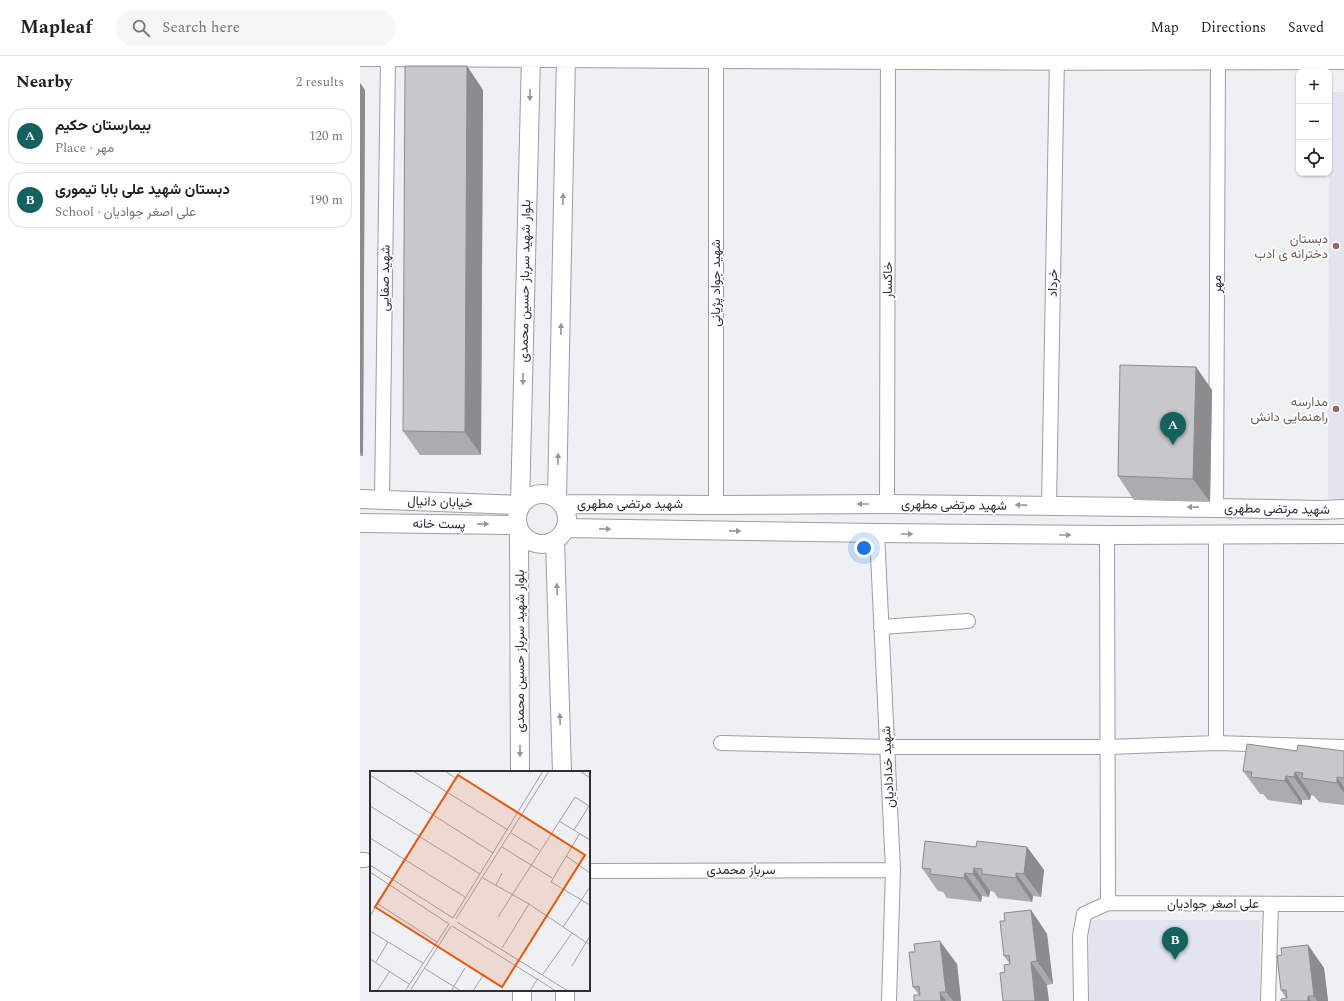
<!DOCTYPE html>
<meta charset="utf-8">
<style>
body{margin:0;font-family:Spectral,Vazirmatn,serif;background:#f6f6f6;color:#222}
.controls{position:absolute;right:12px;top:12px;display:grid;overflow:hidden;border-radius:8px;box-shadow:0 1px 3px #0004}
.controls button{width:36px;height:36px;display:grid;place-items:center;padding:0;border:0;border-bottom:1px solid #e0e0e0;background:#fff;color:#222;font:20px sans-serif}
.you{position:absolute;left:504px;top:492px;width:14px;height:14px;margin:-10px;border:3px solid #fff;border-radius:50%;background:#1a73e8;box-shadow:0 0 0 6px #1a73e833}
.badge{display:grid;place-items:center;width:26px;height:26px;border-radius:50%;background:#13625e;color:#fff;font-size:13px;font-weight:700}
.pin{position:absolute;translate:-50% -33px;filter:drop-shadow(0 1px 2px #0008)}
.pin::after{content:'';position:absolute;top:21px;width:14px;height:12px;background:inherit;clip-path:polygon(0 0,100% 0,50% 100%)}
.list{margin:0;padding:0;list-style:none}
h2{display:flex;justify-content:space-between;align-items:center;height:52px;margin:0;padding:0 16px;font-size:17px}
h2 small{font-size:13px;font-weight:400;color:#767676}
.list li{display:grid;grid-template-columns:26px 1fr auto;gap:12px;align-items:center;box-sizing:border-box;height:56px;margin:0 8px 8px;padding:0 8px;border:1px solid #e0e0e0;border-radius:16px}
.list b{display:block;font-size:15px;white-space:nowrap}
.list p{margin:0;font-size:13px;white-space:nowrap;color:#767676}
.list em{font-size:13px;font-style:normal;color:#767676}
.icon{flex:none;width:22px;height:22px;fill:none;stroke:currentColor;stroke-width:2;stroke-linecap:round;stroke-linejoin:round}
.map{position:relative;flex:none;width:984px;height:945px;overflow:hidden}
header{display:flex;align-items:center;gap:24px;box-sizing:border-box;height:56px;padding:0 20px;background:#fff;border-bottom:1px solid #e0e0e0}
header strong{font-size:19px}
nav{display:flex;gap:22px;margin-inline-start:auto;font-size:14px}
.search{width:280px;height:36px;background:#f6f6f6;display:flex;align-items:center;gap:10px;box-sizing:border-box;padding:0 14px;border-radius:22px;color:#767676;font-size:15px}
main{display:flex}
aside{flex:1;background:#fff}
.map>svg:first-child{display:block}
</style>
<header>
<strong>Mapleaf</strong>
<div class="search"><svg class="icon" aria-label="search" viewBox="0 0 24 24"><circle cx="10" cy="10" r="6"/><path d="M15 15l6 6"/></svg>Search here</div>
<nav><a>Map</a><a>Directions</a><a>Saved</a></nav>
</header>
<main>
<aside>
<h2>Nearby<small>2 results</small></h2>
<ul class="list">
<li><span class="badge">A</span><div><b>بیمارستان حکیم</b><p>Place · مهر</p></div><em>120 m</em></li>
<li><span class="badge">B</span><div><b>دبستان شهید علی بابا تیموری</b><p>School · علی اصغر جوادیان</p></div><em>190 m</em></li>
</ul>
</aside>
<div class="map">
<svg width="984" height="945" viewBox="0 0 984 945">
<rect width="100%" height="100%" fill="#eff0f4"/>
<path fill="#e2e5f0" d="M 969,36 L 984,36 L 984,443 L 968,443 Z
M 729,864 L 900,864 L 900,945 L 729,945 Z"/>
<g fill="none" stroke-linecap="round" stroke-linejoin="round">
<defs>
<path id="minor" d="M 356,0 L 356,449
M 22,443 L 28,1
M 527,448 L 528,0
M 689,450 L 697,0
M 856,452 L 858,0
M 517,477 L 533,814 L 529,945
M 747,479 L 748,847
M 521,571 L 608,565
M 361,687 L 527,691 L 748,691 L 856,687 L 984,691
M 856,687 L 856,478
M 0,804 L 5,804
M 229,815 L 533,814
M 721,945 L 720,880 L 724,858 L 748,847 L 984,848
M 908,945 L 911,849"/>
<path id="tertiary" d="M 0,1 C 328,4 656,6 984,4
M157 463a25 25 0 1 1 50 0a25 25 0 1 1-50 0Z
M 197,442 L 206,0
M 0,443 L 160,449 L 171,0
M 203,448 L 356,449 L 527,448 L 856,452 L 960,454 L 984,453
M 0,467 L 157,469
M 206,472 L 517,477 L 747,479 L 984,478
M 159,474 L 160,716
M 195,485 L 202,716
M 162,934 L 162,945
M 205,945 L 205,934"/>
</defs>
<use href="#minor" stroke="#9d9ea1" stroke-width="16"/>
<use href="#tertiary" stroke="#9d9ea1" stroke-width="20"/>
<use href="#minor" stroke="#fff" stroke-width="14"/>
<use href="#tertiary" stroke="#fff" stroke-width="18"/>
</g>
<path fill="#acabae" d="M 107,10 L 123,34 L 121,399 L 60,399 L 43,375 Z
M 0,27 L 5,34 L 3,400 L 0,400 Z
M 836,311 L 852,334 L 850,446 L 774,444 L 758,420 Z
M 937,695 L 984,695 L 984,749 L 959,746 L 954,740 L 951,739 L 950,744 L 942,744 L 942,749 L 908,744 L 903,738 L 900,738 L 883,715 Z
M 616,791 L 667,791 L 684,814 L 681,841 L 673,840 L 672,846 L 638,842 L 634,836 L 630,835 L 629,841 L 622,840 L 621,846 L 587,842 L 583,836 L 578,835 L 562,812 Z
M 671,854 L 687,878 L 693,928 L 687,929 L 645,916 L 650,908 L 644,900 L 645,865 Z
M 948,889 L 964,912 L 968,945 L 921,945 L 926,942 L 921,934 L 922,899 Z
M 597,908 L 601,945 L 554,945 L 559,939 L 553,931 Z"/>
<path fill="#8c8b8d" d="M 107,10 L 123,34 L 121,399 L 105,376 Z
M 0,27 L 5,34 L 3,400 L 0,396 Z
M 836,311 L 852,334 L 850,446 L 833,423 Z
M 935,716 L 951,739 L 950,744 L 934,721 Z
M 926,720 L 942,744 L 942,749 L 925,725 Z
M 977,721 L 984,731 L 984,737 L 977,727 Z
M 667,791 L 684,814 L 681,841 L 664,818 Z
M 614,812 L 630,835 L 629,841 L 613,818 Z
M 605,817 L 622,840 L 621,846 L 604,822 Z
M 656,817 L 673,840 L 672,846 L 656,822 Z
M 671,854 L 687,878 L 693,928 L 677,905 Z
M 580,885 L 597,908 L 601,945 L 593,945 L 586,936 Z
M 948,889 L 964,912 L 968,945 L 957,945 L 954,940 Z
M 671,906 L 687,929 L 689,945 L 675,945 Z
M 580,936 L 586,945 L 581,945 Z
M 948,940 L 951,945 L 948,945 Z"/>
<path fill="#c8c7ca" stroke="#8c8b8d" d="M 45,10 L 107,10 L 105,376 L 43,375 Z
M 760,309 L 836,311 L 833,423 L 758,420 Z
M 887,688 L 937,695 L 938,689 L 984,695 L 984,722 L 977,721 L 977,727 L 942,722 L 943,717 L 935,716 L 934,721 L 926,720 L 925,725 L 891,721 L 892,716 L 883,715 Z
M 565,785 L 616,791 L 617,785 L 667,791 L 664,818 L 656,817 L 656,822 L 622,818 L 622,813 L 614,812 L 613,818 L 605,817 L 604,822 L 570,818 L 571,813 L 562,812 Z
M 671,854 L 677,905 L 671,906 L 675,945 L 643,945 L 640,917 L 645,916 L 644,909 L 650,908 L 649,899 L 644,900 L 640,865 L 645,865 L 644,857 Z
M 580,885 L 586,936 L 580,936 L 581,945 L 554,945 L 554,939 L 560,939 L 559,930 L 553,931 L 549,896 L 555,896 L 554,888 Z
M 948,889 L 954,940 L 948,940 L 948,945 L 921,945 L 921,943 L 927,942 L 926,934 L 921,934 L 917,900 L 922,899 L 921,892 Z"/>
<defs><path id="oneway-solid" d="M-6-.8H1V-3.2L6.5 0L1 3.2V.8H-6Z"/></defs>
<g fill="#969798">
<use href="#oneway-solid" transform="translate(170 39) rotate(91)"/>
<use href="#oneway-solid" transform="translate(203 143) rotate(-89)"/>
<use href="#oneway-solid" transform="translate(201 273) rotate(-89)"/>
<use href="#oneway-solid" transform="translate(163 323) rotate(91)"/>
<use href="#oneway-solid" transform="translate(198 403) rotate(-89)"/>
<use href="#oneway-solid" transform="translate(503 448) rotate(180)"/>
<use href="#oneway-solid" transform="translate(661 449) rotate(-179)"/>
<use href="#oneway-solid" transform="translate(833 451) rotate(-179)"/>
<use href="#oneway-solid" transform="translate(123 468) rotate(1)"/>
<use href="#oneway-solid" transform="translate(245 473) rotate(1)"/>
<use href="#oneway-solid" transform="translate(375 475) rotate(1)"/>
<use href="#oneway-solid" transform="translate(547 478)"/>
<use href="#oneway-solid" transform="translate(705 479)"/>
<use href="#oneway-solid" transform="translate(197 533) rotate(-92)"/>
<use href="#oneway-solid" transform="translate(200 663) rotate(-92)"/>
<use href="#oneway-solid" transform="translate(160 695) rotate(90)"/>
</g>
<g fill="#8d6e63" stroke="#fdfeff" stroke-width="1.5">
<circle cx="976" cy="190" r="4"/>
<circle cx="976" cy="353" r="4"/>
</g>
<g text-anchor="middle" dominant-baseline="central" stroke-width="3.5" stroke-linejoin="round" paint-order="stroke">
<g font-size="13" fill="#785e54" stroke="#fdfeff" text-anchor="end">
<text x="968" y="183">دبستان<tspan x="968" dy="15">دخترانه ی ادب</tspan></text>
<text x="968" y="346">مدارسه<tspan x="968" dy="15">راهنمایی دانش</tspan></text>
</g>
<g font-size="13" fill="#2e2f30" stroke="#fdfeff">
<text transform="translate(25 222) rotate(-89)">شهید صفایی</text>
<text transform="translate(528 224) rotate(-90)">خاکسار</text>
<text transform="translate(165 225) rotate(-89)">بلوار شهید سرباز حسین محمدی</text>
<text transform="translate(356 227) rotate(-90)">شهید جواد پژیانی</text>
<text transform="translate(693 227) rotate(-89)">خرداد</text>
<text transform="translate(857 228) rotate(-90)">مهر</text>
<text transform="translate(80 446) rotate(2)">خیابان دانیال</text>
<text x="270" y="448">شهید مرتضی مطهری</text>
<text transform="translate(594 449) rotate(1)">شهید مرتضی مطهری</text>
<text transform="translate(917 453) rotate(1)">شهید مرتضی مطهری</text>
<text transform="translate(79 468) rotate(1)">پست خانه</text>
<text transform="translate(160 595) rotate(-90)">بلوار شهید سرباز حسین محمدی</text>
<text transform="translate(528 711) rotate(-93)">شهید خدادادیان</text>
<text x="381" y="814">سرباز محمدی</text>
<text x="853" y="848">علی اصغر جوادیان</text>
</g>
</g>
<g transform="translate(10 715)">
<rect width="220" height="220" fill="#eff0f4"/>
<path fill="none" stroke="#a2a3a6" stroke-width="1" d="M 43,0 L 138,59M 75,0 L 87,8M 210,0 L 220,7M 0,4 L 123,82M 0,35 L 110,103M 189,50 L 220,69M 141,62 L 169,79M 210,62 L 181,111 L 220,134M 0,67 L 95,126M 132,76 L 182,107M 196,85 L 220,102M 0,94 L 83,147M 0,101 L 79,153 L 35,220M 113,107 L 159,133 L 220,174M 126,114 L 132,102M 8,133 L 67,171M 0,145 L 91,0M 128,146 L 205,26 L 219,35 L 204,59M 83,147 L 173,0M 86,148 L 179,0M 87,151 L 198,220M 82,155 L 186,220M 193,156 L 220,116M 0,160 L 53,192M 132,177 L 159,133M 0,188 L 39,213M 6,191 L 18,171M 202,195 L 220,165M 54,197 L 91,220M 173,203 L 202,162M 7,220 L 20,200M 40,220 L 81,155M 81,220 L 95,197M 103,220 L 114,203M 160,220 L 168,207"/>
<path fill="#e8590c" fill-opacity="0.15" stroke="#e8590c" stroke-width="2" d="M 88,4 L 215,84 L 132,216 L 5,136 Z"/>
<rect width="220" height="220" fill="none" stroke="#2e2f30" stroke-width="2"/>
</g>
</svg>
<div class="controls">
<button>+</button>
<button>−</button>
<button><svg class="icon" aria-label="locate" viewBox="0 0 24 24"><circle cx="12" cy="12" r="6"/><path d="M12 2v4M12 18v4M2 12h4M18 12h4"/></svg></button>
</div>
<div class="you"></div>
<div class="pin badge" style="left:813px;top:389px">A</div>
<div class="pin badge" style="left:815px;top:904px">B</div>
</div>
</main>
